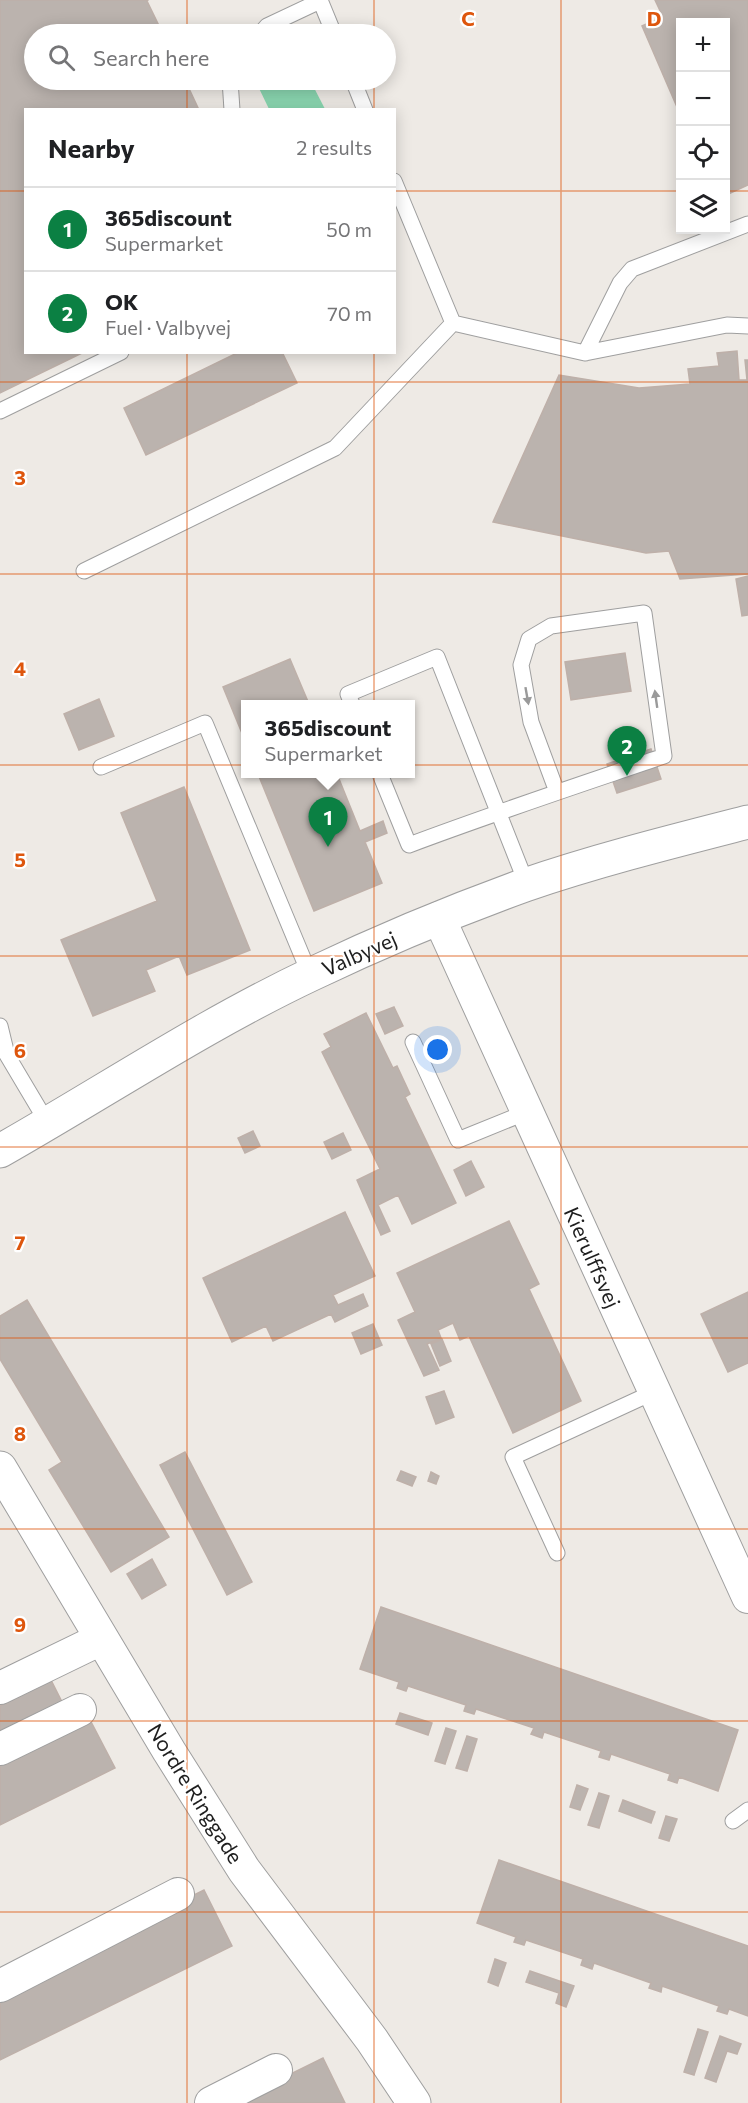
<!DOCTYPE html>
<meta charset="utf-8">
<style>
body{margin:0;font-family:Commissioner,sans-serif;background:#f6f6f6;color:#202124}
.controls{position:absolute;right:18px;top:18px;display:grid;overflow:hidden;border-radius:0px;box-shadow:0 3px 15px #0003}
.controls button{width:54px;height:54px;display:grid;place-items:center;padding:0;border:0;border-bottom:2px solid #e0e0e0;background:#fff;color:#202124;font:30px sans-serif}
.you{position:absolute;left:438px;top:1050px;width:21px;height:21px;margin:-15px;border:4px solid #fff;border-radius:50%;background:#1a73e8;box-shadow:0 0 0 9px #1a73e833}
.badge{display:grid;place-items:center;width:39px;height:39px;border-radius:50%;background:#0b8043;color:#fff;font-size:20px;font-weight:700}
.pin{position:absolute;translate:-50% -50px;filter:drop-shadow(0 2px 3px #0008)}
.pin::after{content:'';position:absolute;top:32px;width:21px;height:18px;background:inherit;clip-path:polygon(0 0,100% 0,50% 100%)}
.popup{position:absolute;left:241px;top:700px;width:174px;height:78px;box-sizing:border-box;display:grid;place-content:center;border-radius:0px;background:#fff;filter:drop-shadow(0 2px 4px #0005);font-size:20px;white-space:nowrap;color:#757577}
.popup b{font-size:22px;color:#202124}
.popup::after{content:'';position:absolute;left:50%;top:100%;margin-left:-12px;border:12px solid transparent;border-top-color:#fff}
.list{margin:0;padding:0;list-style:none}
h2{display:flex;justify-content:space-between;align-items:center;height:78px;margin:0;padding:0 24px;font-size:26px}
h2 small{font-size:20px;font-weight:400;color:#757577}
.list li{display:grid;grid-template-columns:39px 1fr auto;gap:18px;align-items:center;box-sizing:border-box;height:84px;padding:0 24px;border-top:2px solid #e0e0e0}
.list b{display:block;font-size:22px;white-space:nowrap}
.list p{margin:0;font-size:20px;white-space:nowrap;color:#757577}
.list em{font-size:20px;font-style:normal;color:#757577}
.icon{flex:none;width:33px;height:33px;fill:none;stroke:currentColor;stroke-width:2;stroke-linecap:round;stroke-linejoin:round}
.map{position:relative;flex:none;width:748px;height:2103px;overflow:hidden}
.search{position:absolute;background:#fff;box-shadow:0 3px 15px #0003;left:24px;top:24px;width:372px;height:66px;display:flex;align-items:center;gap:15px;box-sizing:border-box;padding:0 21px;border-radius:33px;color:#757577;font-size:22px}
.panel{position:absolute;background:#fff;box-shadow:0 3px 15px #0003;left:24px;top:108px;width:372px;height:246px;border-radius:0px}
.map>svg:first-child{display:block}
</style>
<div class="map">
<svg width="748" height="2103" viewBox="0 0 748 2103">
<rect width="100%" height="100%" fill="#eeeae5"/>
<path fill="#8ad6b0" d="M 255,80 L 310,80 L 325,109 L 269,109 Z"/>
<path fill="#bbb3ae" stroke="#beb0a9" stroke-width="1.5" d="M 0,0 L 148,0 L 147,1 L 163,34 L 34,34 L 34,80 L 185,80 L 199,110 L 26,110 L 26,352 L 84,352 L 0,393 Z
M 655,0 L 748,0 L 748,185 L 726,195 L 726,22 L 680,22 L 680,114 L 642,26 L 663,17 Z
M 737,351 L 739,380 L 747,380 L 745,360 L 748,360 L 748,574 L 680,579 L 669,551 L 646,553 L 493,522 L 559,375 L 639,388 L 690,384 L 688,369 L 719,366 L 717,353 Z
M 239,352 L 282,352 L 297,383 L 146,455 L 124,408 Z
M 748,576 L 748,615 L 742,616 L 736,579 Z
M 625,653 L 631,691 L 571,700 L 565,662 Z
M 290,659 L 309,704 L 246,704 L 246,743 L 223,687 Z
M 99,699 L 114,736 L 79,750 L 64,714 Z
M 651,749 L 661,779 L 617,793 L 607,764 Z
M 258,774 L 337,774 L 360,831 L 383,821 L 387,833 L 365,842 L 382,883 L 314,911 Z
M 184,787 L 250,950 L 187,975 L 179,956 L 146,970 L 155,991 L 93,1016 L 61,940 L 157,901 L 121,813 Z
M 394,1007 L 403,1026 L 385,1034 L 376,1014 Z
M 366,1013 L 393,1068 L 397,1066 L 410,1094 L 405,1097 L 456,1203 L 412,1224 L 398,1195 L 378,1205 L 390,1231 L 381,1235 L 357,1180 L 380,1169 L 322,1052 L 331,1047 L 324,1034 Z
M 253,1131 L 260,1146 L 245,1153 L 238,1138 Z
M 343,1133 L 351,1150 L 332,1159 L 324,1142 Z
M 471,1161 L 484,1187 L 466,1196 L 454,1170 Z
M 345,1212 L 375,1276 L 333,1295 L 338,1305 L 363,1294 L 368,1306 L 335,1322 L 331,1314 L 273,1341 L 266,1326 L 232,1342 L 203,1278 Z
M 509,1221 L 539,1284 L 529,1289 L 581,1401 L 513,1433 L 469,1336 L 460,1340 L 453,1323 L 438,1330 L 441,1338 L 427,1344 L 439,1370 L 424,1376 L 398,1320 L 415,1312 L 397,1273 Z
M 748,1292 L 748,1363 L 728,1372 L 701,1314 Z
M 27,1300 L 169,1537 L 111,1572 L 49,1470 L 62,1462 L 0,1359 L 0,1316 Z
M 373,1324 L 382,1345 L 361,1354 L 352,1333 Z
M 442,1339 L 451,1361 L 440,1366 L 431,1344 Z
M 444,1391 L 454,1417 L 436,1424 L 426,1397 Z
M 185,1452 L 252,1582 L 227,1595 L 160,1465 Z
M 401,1471 L 416,1477 L 412,1486 L 397,1480 Z
M 431,1472 L 439,1476 L 436,1484 L 428,1481 Z
M 152,1559 L 166,1585 L 142,1599 L 127,1574 Z
M 381,1607 L 738,1730 L 718,1791 L 679,1777 L 677,1783 L 668,1780 L 670,1774 L 611,1754 L 609,1760 L 599,1757 L 601,1751 L 544,1732 L 542,1738 L 531,1734 L 534,1728 L 476,1709 L 474,1714 L 464,1711 L 466,1705 L 408,1686 L 406,1691 L 397,1688 L 399,1682 L 360,1669 Z
M 51,1680 L 63,1704 L 0,1736 L 0,1706 Z
M 400,1713 L 432,1723 L 428,1735 L 396,1724 Z
M 88,1716 L 115,1768 L 0,1825 L 0,1760 Z
M 446,1728 L 456,1731 L 445,1764 L 435,1761 Z
M 467,1736 L 477,1739 L 467,1771 L 456,1768 Z
M 577,1785 L 588,1789 L 580,1810 L 570,1807 Z
M 599,1793 L 609,1796 L 599,1828 L 588,1825 Z
M 623,1800 L 655,1812 L 651,1823 L 619,1811 Z
M 666,1816 L 677,1819 L 669,1841 L 659,1838 Z
M 499,1860 L 748,1946 L 748,2016 L 729,2009 L 727,2014 L 717,2011 L 719,2006 L 662,1986 L 661,1992 L 649,1988 L 651,1983 L 594,1963 L 592,1969 L 581,1965 L 583,1959 L 526,1940 L 524,1945 L 514,1942 L 516,1937 L 477,1923 Z
M 204,1890 L 232,1946 L 0,2060 L 0,1991 Z
M 495,1959 L 506,1963 L 498,1986 L 488,1982 Z
M 530,1971 L 574,1986 L 566,2007 L 556,2003 L 559,1993 L 526,1982 Z
M 698,2029 L 708,2032 L 694,2075 L 684,2072 Z
M 720,2036 L 741,2044 L 737,2054 L 727,2051 L 716,2082 L 705,2078 Z
M 323,2058 L 345,2103 L 232,2103 Z"/>
<g fill="none" stroke-linecap="round" stroke-linejoin="round">
<defs>
<path id="service" d="M 320,0 L 334,34
M 260,34 L 267,26 L 320,1
M 230,80 L 232,110
M 353,80 L 365,110
M 394,181 L 453,323
M 585,353 L 727,325 L 748,326
M 0,411 L 121,352
M 84,571 L 335,448 L 453,323 L 585,353 L 620,283 L 632,269 L 748,224
M 352,704 L 348,694 L 437,657 L 527,885
M 101,767 L 205,723 L 310,975
M 380,774 L 409,845 C 494,813 579,785 664,756 L 644,613 L 551,626 L 529,639 L 521,665 L 531,722 L 557,792
M 0,1026 L 7,1055 L 48,1124
M 413,1042 L 458,1140 L 527,1112
M 557,1553 L 513,1457 L 654,1392
M 733,1821 L 748,1810"/>
<path id="minor" d="M 439,918 L 748,1597
M 0,1688 L 101,1639
M 0,1749 L 80,1710
M 0,1986 L 178,1894
M 211,2103 L 276,2070"/>
<path id="tertiary" d="M 0,1151 C 104,1092 204,1025 312,974 C 381,941 453,911 525,885 C 598,860 674,841 748,822
M 0,1468 L 169,1751 L 244,1870 L 372,2040 L 414,2103"/>
</defs>
<use href="#service" stroke="#9f9f9f" stroke-width="17"/>
<use href="#minor" stroke="#9f9f9f" stroke-width="34"/>
<use href="#tertiary" stroke="#9f9f9f" stroke-width="35"/>
<use href="#service" stroke="#fff" stroke-width="15"/>
<use href="#minor" stroke="#fff" stroke-width="32"/>
<use href="#tertiary" stroke="#fff" stroke-width="33"/>
</g>
<defs><path id="oneway-solid" d="M-6-.8H1V-3.2L6.5 0L1 3.2V.8H-6Z" transform="scale(1.5)"/></defs>
<g fill="#9a9a9a">
<use href="#oneway-solid" transform="translate(527 696) rotate(80)"/>
<use href="#oneway-solid" transform="translate(656 699) rotate(-98)"/>
</g>
<path fill="none" stroke="#de560d" stroke-width="1.5" stroke-opacity="0.55" d="M 187,0 L 187,34M 374,0 L 374,34M 561,0 L 561,2103M 187,80 L 187,110M 374,80 L 374,110M 0,191 L 26,191M 394,191 L 680,191M 726,191 L 748,191M 187,352 L 187,2103M 374,352 L 374,2103M 0,382 L 748,382M 0,574 L 748,574M 0,765 L 748,765M 0,956 L 748,956M 0,1147 L 748,1147M 0,1338 L 748,1338M 0,1529 L 748,1529M 0,1721 L 748,1721M 0,1912 L 748,1912"/>
<g text-anchor="middle" dominant-baseline="central" stroke-width="4.5" stroke-linejoin="round" paint-order="stroke">
<g font-size="21" fill="#1e1e1e" stroke="#fff">
<text transform="translate(359 953) rotate(-24)">Valbyvej</text>
<text transform="translate(593 1257) rotate(66)">Kierulffsvej</text>
<text transform="translate(196 1793) rotate(58)">Nordre Ringgade</text>
</g>
</g>
<g font-size="20" text-anchor="middle" font-weight="bold" fill="#de560d" stroke="#fff" stroke-width="4.5" stroke-linejoin="round" paint-order="stroke">
<text x="468" y="26">C</text>
<text x="654" y="26">D</text>
<text x="20" y="485">3</text>
<text x="20" y="676">4</text>
<text x="20" y="867">5</text>
<text x="20" y="1058">6</text>
<text x="20" y="1250">7</text>
<text x="20" y="1441">8</text>
<text x="20" y="1632">9</text>
</g>
</svg>
<div class="controls">
<button>+</button>
<button>−</button>
<button><svg class="icon" aria-label="locate" viewBox="0 0 24 24"><circle cx="12" cy="12" r="6"/><path d="M12 2v4M12 18v4M2 12h4M18 12h4"/></svg></button>
<button><svg class="icon" aria-label="layers" viewBox="0 0 24 24"><path d="M12 4l9 5-9 5-9-5zM3 14l9 5 9-5"/></svg></button>
</div>
<div class="you"></div>
<div class="pin badge" style="left:328px;top:847px">1</div>
<div class="popup"><b>365discount</b>Supermarket</div>
<div class="pin badge" style="left:627px;top:776px">2</div>
<div class="search"><svg class="icon" aria-label="search" viewBox="0 0 24 24"><circle cx="10" cy="10" r="6"/><path d="M15 15l6 6"/></svg>Search here</div>
<section class="panel">
<h2>Nearby<small>2 results</small></h2>
<ul class="list">
<li><span class="badge">1</span><div><b>365discount</b><p>Supermarket</p></div><em>50 m</em></li>
<li><span class="badge">2</span><div><b>OK</b><p>Fuel · Valbyvej</p></div><em>70 m</em></li>
</ul>
</section>
</div>
